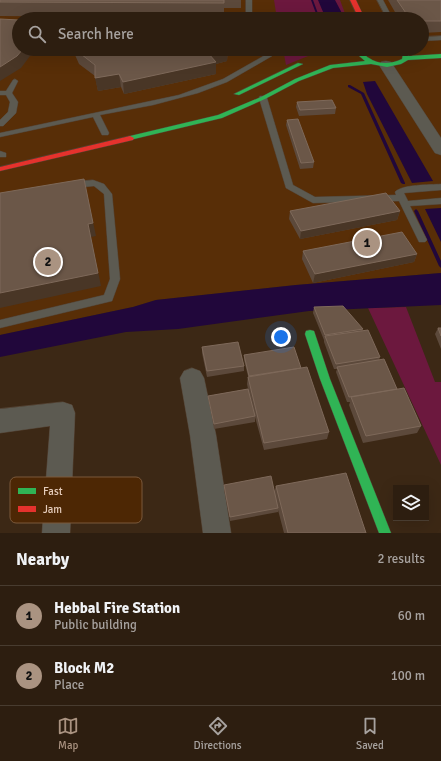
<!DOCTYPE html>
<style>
body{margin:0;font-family:Signika,sans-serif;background:#392b1e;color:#f1f3f6}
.controls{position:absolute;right:12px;bottom:12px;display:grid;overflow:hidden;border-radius:0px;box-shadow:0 4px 16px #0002}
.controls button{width:36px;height:36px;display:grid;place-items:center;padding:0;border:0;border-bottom:1px solid #483c30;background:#2d1e10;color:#f1f3f6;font:20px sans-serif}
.you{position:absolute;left:281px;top:337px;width:14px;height:14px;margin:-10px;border:3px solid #fff;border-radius:50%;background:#1a73e8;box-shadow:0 0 0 6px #1a73e833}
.badge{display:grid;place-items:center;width:26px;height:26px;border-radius:50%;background:#aa9381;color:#111;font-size:13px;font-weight:700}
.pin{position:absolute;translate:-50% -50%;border:2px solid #fff;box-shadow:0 1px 4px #0006}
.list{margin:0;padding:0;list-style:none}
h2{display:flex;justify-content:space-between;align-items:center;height:52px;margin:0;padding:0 16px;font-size:17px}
h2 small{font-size:13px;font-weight:400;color:#a7a29f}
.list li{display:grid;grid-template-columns:26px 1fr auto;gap:12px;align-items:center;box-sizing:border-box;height:60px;padding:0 16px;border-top:1px solid #483c30}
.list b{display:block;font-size:15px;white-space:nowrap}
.list p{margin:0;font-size:13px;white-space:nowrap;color:#a7a29f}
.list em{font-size:13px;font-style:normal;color:#a7a29f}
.icon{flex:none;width:22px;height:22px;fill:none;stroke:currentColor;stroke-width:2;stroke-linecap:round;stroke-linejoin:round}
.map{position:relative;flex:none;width:441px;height:533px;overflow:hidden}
.search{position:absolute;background:#2d1e10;box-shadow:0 4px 16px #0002;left:12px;right:12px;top:12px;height:44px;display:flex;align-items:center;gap:10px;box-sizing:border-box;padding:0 14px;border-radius:22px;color:#a7a29f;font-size:15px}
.sheet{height:172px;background:#2d1e10}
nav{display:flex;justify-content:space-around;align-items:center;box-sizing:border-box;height:56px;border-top:1px solid #483c30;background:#2d1e10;font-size:11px;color:#a7a29f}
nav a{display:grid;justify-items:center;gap:2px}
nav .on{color:#aa9381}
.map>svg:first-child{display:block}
</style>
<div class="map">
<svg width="441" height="533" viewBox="0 0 441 533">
<rect width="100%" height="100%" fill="#3c2815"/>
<path fill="#582e07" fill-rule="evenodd" d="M 0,0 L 441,0 L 441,273 L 296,285 L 156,300 L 133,307 L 0,335 ZM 19,19 L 422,19 L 422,49 L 19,49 Z"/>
<path fill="#6c183e" d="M 274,0 L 340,0 L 347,19 L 277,19 Z
M 283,49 L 338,49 L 318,52 L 286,65 Z
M 406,307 L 435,382 L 441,382 L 441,465 L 368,308 Z"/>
<path fill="#21073b" d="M 318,0 L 335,0 L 345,19 L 326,19 Z
M 375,81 L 433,181 L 412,183 L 367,94 L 363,82 Z
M 441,208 L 441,242 L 425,209 Z
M 441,273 L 441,305 L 309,311 L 178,329 L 126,332 L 0,357 L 0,335 L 133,307 L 156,300 L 296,285 Z"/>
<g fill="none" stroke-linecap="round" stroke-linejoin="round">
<path fill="#21073b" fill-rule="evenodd" d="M 311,0 L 313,0 L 320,19 L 318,19 Z
M 348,85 L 350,85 L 364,93 L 405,183 L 405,184 L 403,184 L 401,183 L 361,94 L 348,87 Z
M 416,209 L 418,211 L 441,261 L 441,268 L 439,266 L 414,211 Z"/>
<defs>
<path id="lane" d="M 246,0 L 252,0 L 252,19 L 246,19 Z
M 377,0 L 383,0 L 393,19 L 387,19 Z
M 441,36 L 441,40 L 422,41 L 422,37 Z
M 49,49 L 59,49 L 45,54 L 42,52 Z
M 266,49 L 272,49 L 272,56 L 227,82 L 198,93 L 153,105 L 100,115 L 109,133 L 108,135 L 102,135 L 93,117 L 0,137 L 0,133 L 179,95 L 223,79 L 267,54 Z
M 15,79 L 18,81 L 12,93 L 18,102 L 16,113 L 3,126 L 0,126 L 0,120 L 8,112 L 10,102 L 6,95 L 0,95 L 0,91 L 6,91 L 13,80 Z
M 260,96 L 266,96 L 267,98 L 293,185 L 315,197 L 396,195 L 395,192 C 402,184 430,185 441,184 L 441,190 L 404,193 L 408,201 L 441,198 L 441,204 L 410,206 L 427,240 L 425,242 L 419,242 L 399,201 L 313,203 L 286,188 L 259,98 Z
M 0,151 L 6,153 L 6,157 L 0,157 Z
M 93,180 L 104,184 L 112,194 L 120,279 L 112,301 L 0,328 L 0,320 L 104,295 L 110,279 L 104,194 L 94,186 L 73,188 L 69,185 L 73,182 Z"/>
<path id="street" d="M 386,61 L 391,62 L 441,138 L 441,155 L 435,153 L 433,150 L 379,65 L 381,62 Z
M 192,368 L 200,371 L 204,378 L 216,435 L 231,533 L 203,533 L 190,435 L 180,378 L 184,371 Z
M 63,402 L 72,405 L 75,413 L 70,533 L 42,533 L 50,426 L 0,433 L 0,409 Z"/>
<path id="fast" d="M 399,49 L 405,49 L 409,54 L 409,56 L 441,54 L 441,58 L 408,60 L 401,64 L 387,67 L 371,64 L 333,68 L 299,81 L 265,99 L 222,118 L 130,140 L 126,138 L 130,136 L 218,115 L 261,97 L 295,79 L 330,65 L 365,61 L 358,55 L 358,53 C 363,52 365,56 369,58 C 379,65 391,64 402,59 L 403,54 Z
M 298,63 L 303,64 L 239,95 L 234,94 Z
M 310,330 L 314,331 L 330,379 L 391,533 L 379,533 L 320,379 L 305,334 L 306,331 Z"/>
<path id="jam" d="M 350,0 L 356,0 L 365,19 L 359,19 Z
M 130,136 L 134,138 L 133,140 L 0,171 L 0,167 Z"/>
</defs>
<use href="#lane" stroke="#544233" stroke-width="1"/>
<use href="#street" stroke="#544233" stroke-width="1"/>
<use href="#fast" stroke="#544233" stroke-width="1"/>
<use href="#jam" stroke="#544233" stroke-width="1"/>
<use href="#lane" fill="#5c5a51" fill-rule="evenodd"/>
<use href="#street" fill="#5c5a51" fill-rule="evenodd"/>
<use href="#fast" fill="#30b455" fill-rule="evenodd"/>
<use href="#jam" fill="#e5322d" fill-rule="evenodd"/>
</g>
<path fill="#5c493b" d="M 0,0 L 241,0 L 241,8 L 224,8 L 224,18 L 0,16 Z
M 388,0 L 441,0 L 441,32 L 422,33 L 422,19 L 399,19 Z
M 74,49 L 228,49 L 227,61 L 216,64 L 216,74 L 124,94 L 121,87 L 98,91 L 95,76 L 79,64 L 75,55 Z
M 297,102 L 336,108 L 335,114 L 299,116 L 296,107 Z
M 287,120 L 314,162 L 313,168 L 300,169 L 286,125 Z
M 290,211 L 400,211 L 397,220 L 300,239 L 289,219 Z
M 303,251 L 417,254 L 414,262 L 313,283 L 302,259 Z
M 314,307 L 363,329 L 362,331 L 380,357 L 379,360 L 421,426 L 417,433 L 363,443 L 349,405 L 350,402 L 347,402 L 336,372 L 337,369 L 334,369 L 324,342 L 324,340 L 313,313 Z
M 438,328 L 441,328 L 441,349 L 435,334 Z
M 202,347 L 244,366 L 244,371 L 207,377 L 202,353 Z
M 244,355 L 301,368 L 329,432 L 327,439 L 264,450 L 255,417 L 255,422 L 214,429 L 209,401 L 208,396 L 248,389 L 247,384 L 248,376 L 244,360 Z
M 224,485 L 274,492 L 276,486 L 366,533 L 284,533 L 278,510 L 278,512 L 230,521 L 224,490 Z"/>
<path fill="#493626" d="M 23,49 L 39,49 L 40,53 L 30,56 L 21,68 L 0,81 L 0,67 Z
M 228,49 L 227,61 L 216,64 L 216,74 L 124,94 L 123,82 L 208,53 Z
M 119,74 L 121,87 L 98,91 L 95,78 Z
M 84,179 L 96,236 L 91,237 L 101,286 L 0,308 L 0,293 L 88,224 Z
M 400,211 L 397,220 L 300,239 L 301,231 Z
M 417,254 L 414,262 L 313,283 L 315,274 Z"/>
<path fill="#6b5748" stroke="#7e695a" d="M 0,0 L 224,0 L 224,3 L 0,2 Z
M 397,0 L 441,0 L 441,21 L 422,21 L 422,19 L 410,19 Z
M 0,19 L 19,20 L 19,49 L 23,49 L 17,56 L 0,67 Z
M 76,49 L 227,49 L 208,53 L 216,62 L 123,82 L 119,74 L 95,78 L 95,65 L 77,51 Z
M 332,100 L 336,108 L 300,110 L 297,102 Z
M 298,119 L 314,162 L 301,163 L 287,120 Z
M 84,179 L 93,223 L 88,224 L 98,273 L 0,293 L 0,193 Z
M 386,193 L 400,211 L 301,231 L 290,211 Z
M 402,232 L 417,254 L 315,274 L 303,251 Z
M 343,306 L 363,329 L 325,335 L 314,307 Z
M 438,328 L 441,328 L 441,336 Z
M 368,330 L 380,357 L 336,364 L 325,336 Z
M 238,342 L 244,366 L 207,371 L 202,347 Z
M 294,347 L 301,368 L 249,376 L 244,355 Z
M 384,359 L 397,389 L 349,397 L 337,367 Z
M 307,367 L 329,432 L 264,443 L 248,377 Z
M 404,388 L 421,426 L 366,436 L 351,397 Z
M 248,389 L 255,416 L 214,424 L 208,396 Z
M 346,473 L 366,533 L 288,533 L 276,486 Z
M 271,476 L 278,508 L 230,517 L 224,485 Z"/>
<rect x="10" y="477" width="132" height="46" rx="6" fill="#4d2704" stroke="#7b593b" stroke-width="1"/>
<rect x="18" y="488" width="18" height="6" fill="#30b455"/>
<rect x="18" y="506" width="18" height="6" fill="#e5322d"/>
<g font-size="11" fill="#e5ccbb">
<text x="43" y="495">Fast</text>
<text x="43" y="513">Jam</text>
</g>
</svg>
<div class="controls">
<button><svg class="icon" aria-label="layers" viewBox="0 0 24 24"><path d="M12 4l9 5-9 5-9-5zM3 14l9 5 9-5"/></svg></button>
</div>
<div class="you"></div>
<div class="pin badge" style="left:367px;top:243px">1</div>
<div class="pin badge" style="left:48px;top:262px">2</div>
<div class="search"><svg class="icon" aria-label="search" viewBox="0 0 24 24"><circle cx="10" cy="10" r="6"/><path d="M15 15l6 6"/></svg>Search here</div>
</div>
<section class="sheet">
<h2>Nearby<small>2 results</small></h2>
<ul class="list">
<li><span class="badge">1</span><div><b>Hebbal Fire Station</b><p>Public building</p></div><em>60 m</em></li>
<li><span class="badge">2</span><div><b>Block M2</b><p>Place</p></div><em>100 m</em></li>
</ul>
</section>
<nav>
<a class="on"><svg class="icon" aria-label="map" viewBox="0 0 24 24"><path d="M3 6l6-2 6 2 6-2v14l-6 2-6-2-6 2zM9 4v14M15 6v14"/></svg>Map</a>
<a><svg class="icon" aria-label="directions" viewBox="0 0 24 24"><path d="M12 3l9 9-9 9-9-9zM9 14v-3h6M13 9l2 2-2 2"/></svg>Directions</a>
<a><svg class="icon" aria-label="saved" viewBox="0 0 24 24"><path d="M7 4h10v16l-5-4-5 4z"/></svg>Saved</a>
</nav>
